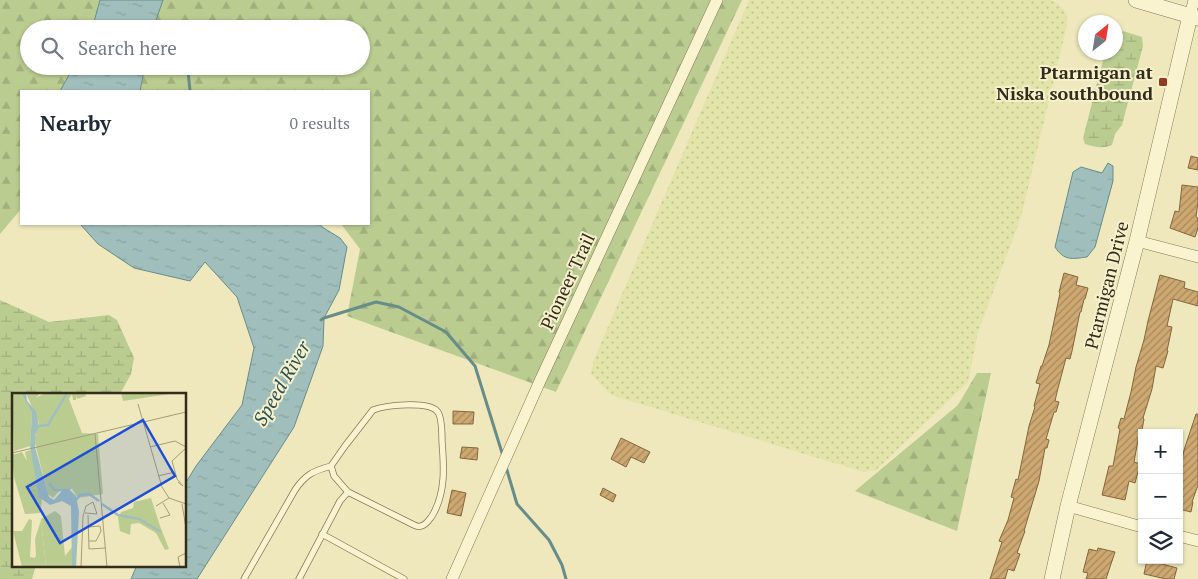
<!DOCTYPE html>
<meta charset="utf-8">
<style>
body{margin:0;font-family:"PT Serif",serif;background:#f6f6f7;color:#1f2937}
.controls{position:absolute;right:15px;bottom:15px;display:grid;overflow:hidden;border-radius:0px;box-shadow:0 1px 4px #0004}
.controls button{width:45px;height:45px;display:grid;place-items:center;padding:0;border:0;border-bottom:1px solid #e0e1e3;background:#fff;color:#1f2937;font:25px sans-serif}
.compass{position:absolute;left:1078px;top:15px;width:45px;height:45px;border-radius:50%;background:#fff;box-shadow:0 1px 4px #0004;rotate:30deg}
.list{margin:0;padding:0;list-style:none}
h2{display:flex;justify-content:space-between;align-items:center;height:65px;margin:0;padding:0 20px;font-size:21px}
h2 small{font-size:16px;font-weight:400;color:#747a83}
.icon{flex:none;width:28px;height:28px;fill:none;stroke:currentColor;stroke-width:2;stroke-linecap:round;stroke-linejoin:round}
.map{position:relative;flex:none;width:1198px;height:579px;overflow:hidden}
.search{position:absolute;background:#fff;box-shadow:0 1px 4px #0004;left:20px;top:20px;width:350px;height:55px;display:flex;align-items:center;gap:12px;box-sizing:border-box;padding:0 18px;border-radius:28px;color:#747a83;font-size:19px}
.panel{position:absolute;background:#fff;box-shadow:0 1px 4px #0004;left:20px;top:90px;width:350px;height:135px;border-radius:0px}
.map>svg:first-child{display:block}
</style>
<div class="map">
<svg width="1198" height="579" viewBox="0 0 1198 579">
<defs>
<pattern id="farmland-dots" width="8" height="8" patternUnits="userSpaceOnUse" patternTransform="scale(1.25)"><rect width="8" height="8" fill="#e2e4a9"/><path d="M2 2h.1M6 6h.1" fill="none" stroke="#c2c491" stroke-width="1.8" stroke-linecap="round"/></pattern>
<pattern id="forest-firs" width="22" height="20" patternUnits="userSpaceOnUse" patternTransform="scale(1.25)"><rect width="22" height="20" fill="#bacc90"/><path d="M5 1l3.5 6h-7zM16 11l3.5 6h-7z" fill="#a0af7c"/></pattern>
<pattern id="wetland-marsh" width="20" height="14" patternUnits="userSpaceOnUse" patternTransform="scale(1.25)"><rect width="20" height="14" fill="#bacc90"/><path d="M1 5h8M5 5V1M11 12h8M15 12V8" fill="none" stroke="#a0af7c"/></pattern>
<pattern id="water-ripples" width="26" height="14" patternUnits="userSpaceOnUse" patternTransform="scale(1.25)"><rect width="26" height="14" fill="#a0bfbc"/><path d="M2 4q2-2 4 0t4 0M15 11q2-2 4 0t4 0" fill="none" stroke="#8aa4a1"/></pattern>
<pattern id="building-hatch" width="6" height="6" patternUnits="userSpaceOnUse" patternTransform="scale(1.25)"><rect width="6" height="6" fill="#cda871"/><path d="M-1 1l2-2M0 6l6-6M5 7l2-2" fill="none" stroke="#a7895c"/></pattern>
</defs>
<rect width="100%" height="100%" fill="#eee8bc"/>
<path fill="url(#farmland-dots)" d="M 749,0 L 1051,0 L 1059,4 L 1067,14 L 1067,25 L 1021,217 L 978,332 L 968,382 L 876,470 L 864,472 L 611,395 L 591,374 L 594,359 Z"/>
<path fill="url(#forest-firs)" d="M 0,0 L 100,0 L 92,29 L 29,29 L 29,66 L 74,66 L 60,91 L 21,91 L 21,209 L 0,234 Z
M 163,0 L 742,0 L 556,392 L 347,316 L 360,249 L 341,224 L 369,224 L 369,91 L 140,91 L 145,66 L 361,66 L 361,29 L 153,29 Z
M 977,373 L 991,373 L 957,531 L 855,491 L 958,405 Z"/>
<path fill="url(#wetland-marsh)" d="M 1120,30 L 1142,37 L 1143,46 L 1122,125 L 1115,134 L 1112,145 C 1102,149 1095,147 1085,144 L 1083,138 L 1105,53 L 1116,52 L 1116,32 Z
M 0,300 L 49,322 L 109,315 L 117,320 L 134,358 L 131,374 L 120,394 L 14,394 L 14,565 L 36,565 L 32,579 L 0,579 Z"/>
<path fill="url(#water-ripples)" stroke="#688c8a" d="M 100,0 L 163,0 L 153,29 L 92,29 Z
M 74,66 L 145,66 L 140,91 L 60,91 Z
M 1108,163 L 1113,166 L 1113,181 L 1095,247 L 1087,257 C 1072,259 1064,261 1055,247 L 1073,172 L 1081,167 L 1102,173 Z
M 80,224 L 320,224 L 322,227 L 340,238 L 347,247 L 339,290 L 324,318 L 323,346 L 294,427 L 197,579 L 131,579 L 137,565 L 185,565 L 185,484 L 196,466 L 242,405 L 254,348 L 237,297 L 205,262 L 190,281 L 134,268 L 98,244 Z"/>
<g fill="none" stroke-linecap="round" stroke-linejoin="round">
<path stroke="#688c8a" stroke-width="3" d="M 188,71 L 190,91
M 321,320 L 324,318 L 376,302 L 399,307 L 446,332 L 475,366 L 503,456
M 506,467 L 517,504 L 549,540 L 562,565 L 566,579"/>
</g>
<path fill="url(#building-hatch)" stroke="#85663b" d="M 1191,156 L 1198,158 L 1198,170 L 1188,168 Z
M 1182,185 L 1198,187 L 1198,201 L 1196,217 L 1198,218 L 1198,228 L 1195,237 L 1170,228 L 1175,211 L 1179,212 Z
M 1064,273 L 1078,277 L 1076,285 L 1088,288 L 1085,299 L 1084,299 L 1081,312 L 1080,312 L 1072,351 L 1070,359 L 1066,358 L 1057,392 L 1055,401 L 1059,402 L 1056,412 L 1054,412 L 1046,439 L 1049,440 L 1047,448 L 1045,448 L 1039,481 L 1024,531 L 1025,531 L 1017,553 L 1020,554 L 1014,571 L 1008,569 L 1005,579 L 990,579 L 1002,542 L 999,541 L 1008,520 L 1014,498 L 1011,497 L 1016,479 L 1018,480 L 1029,426 L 1035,407 L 1034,406 L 1040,384 L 1036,383 L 1041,366 L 1042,366 L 1049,345 L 1060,293 L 1059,292 Z
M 1160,275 L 1185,282 L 1184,288 L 1198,292 L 1198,306 L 1173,299 L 1167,326 L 1172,327 L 1167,351 L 1168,351 L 1163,368 L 1156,366 L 1152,389 L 1143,418 L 1144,419 L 1142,430 L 1140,429 L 1134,462 L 1140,464 L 1135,483 L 1129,481 L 1125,500 L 1102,495 L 1109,466 L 1113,466 L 1120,429 L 1118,428 L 1121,418 L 1124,419 L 1131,392 L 1136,367 L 1144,340 L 1148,321 Z
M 453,411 L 474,412 L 473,424 L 453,424 Z
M 1196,414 L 1198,414 L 1198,485 L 1192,502 L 1193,502 L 1191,512 L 1179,509 L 1179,477 L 1184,450 Z
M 621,438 L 650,452 L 644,463 L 631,457 L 626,467 L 611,459 Z
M 462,447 L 478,448 L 477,460 L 460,458 Z
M 603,488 L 616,495 L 613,502 L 600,495 Z
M 452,490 L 466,493 L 461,516 L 447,513 Z
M 1098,548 L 1115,552 L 1106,579 L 1086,579 L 1088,573 L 1083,572 L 1089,549 L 1097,551 Z
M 1147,560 L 1163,560 L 1162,564 L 1177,568 L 1174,579 L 1166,579 L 1144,574 Z"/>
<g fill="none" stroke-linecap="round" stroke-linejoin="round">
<defs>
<path id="service" d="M 322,534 L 404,579
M 244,579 L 295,490 C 305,475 313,471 331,466 L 345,446 L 373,410 C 386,405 427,401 437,411 C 442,416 442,434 442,441 C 444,466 446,493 432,516 C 429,520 426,525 421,526 C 419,527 416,526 414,525 L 348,492 L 334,476 L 331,466
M 299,579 L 340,501 L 348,492"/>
<path id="minor" d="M 1190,16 L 1194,0
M 1137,241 L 1198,257
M 1068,506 L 1142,527
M 1179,536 L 1198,541
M 452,579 L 540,381 L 717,0"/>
<path id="tertiary" d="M 1136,0 L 1198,18
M 1052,579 L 1068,506 L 1137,241 L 1190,16"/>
</defs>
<use href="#service" stroke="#867856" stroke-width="7"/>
<use href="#minor" stroke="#867856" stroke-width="12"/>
<use href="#tertiary" stroke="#867856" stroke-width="16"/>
<use href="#service" stroke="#f9f4cf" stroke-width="5.5"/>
<use href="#minor" stroke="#f9f4cf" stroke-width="11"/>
<use href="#tertiary" stroke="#f9f4cf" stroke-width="15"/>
</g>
<rect fill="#953925" stroke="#f6f1cc" stroke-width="2" x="1158" y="77" width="10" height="10" rx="2.5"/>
<g text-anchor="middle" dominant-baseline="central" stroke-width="4" stroke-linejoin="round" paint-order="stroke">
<g font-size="18" font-weight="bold" fill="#342c1b" stroke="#f6f1cc" text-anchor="end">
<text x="1153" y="72">Ptarmigan at<tspan x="1153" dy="21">Niska southbound</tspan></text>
</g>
<g font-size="18" fill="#342c1b" stroke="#f6f1cc">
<text transform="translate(567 281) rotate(-65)">Pioneer Trail</text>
<text transform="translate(1106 285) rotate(-76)">Ptarmigan Drive</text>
</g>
<g font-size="19" font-style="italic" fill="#295055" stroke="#f6f1cc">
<text transform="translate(281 383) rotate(-60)">Speed River</text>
</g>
</g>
<g transform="translate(12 393)">
<rect width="174" height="174" fill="#eee8bc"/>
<path d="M 0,0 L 9,0 L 20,20 L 18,53 L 2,58 ZM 14,0 L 28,0 L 24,5 L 33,0 L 73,0 L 74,3 L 65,6 L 64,2 L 64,7 L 61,7 L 60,1 L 57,6 L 70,40 L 86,41 L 91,101 L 66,105 L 60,96 L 48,97 L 41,105 L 36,101 L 22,46 L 27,30 ZM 109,0 L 164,0 L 111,8 ZM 19,57 L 30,107 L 28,120 L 13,121 L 2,84 L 0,62 L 10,59 L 15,68 L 13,59 ZM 139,105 L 148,133 L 157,156 L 153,157 L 144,140 L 127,130 L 119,131 L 118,142 L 108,138 L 106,125 L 109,119 L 121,115 L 122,109 ZM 17,126 L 20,127 L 18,164 L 23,165 L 24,162 L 23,146 L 29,127 L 34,174 L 10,174 L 1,138 L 10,138 Z" fill="#bacc90"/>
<path d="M 43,118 L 49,123 L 53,163 L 61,153 L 60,174 L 34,174 L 29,126 Z" fill="#bacc90"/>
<path d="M 9,0 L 14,0 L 15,8 L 24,18 L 27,34 L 23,42 L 23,54 L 37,104 L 42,107 L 50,98 L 58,97 L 64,103 L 67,119 L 64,174 L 60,174 L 59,113 L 50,108 L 38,112 L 27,104 L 18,53 L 20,20 Z" fill="#a0bfbc"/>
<path fill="none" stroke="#a0bfbc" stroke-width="2.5" d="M 27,33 L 36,32 L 55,0M 37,90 L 42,97 L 58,97M 64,107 L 68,102 L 77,101 L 87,108M 90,111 L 106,122 L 127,126 L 149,139"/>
<path fill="none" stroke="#a49d7c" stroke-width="1" d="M 126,11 L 150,94 L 157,105 L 174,111M 83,41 L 95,174M 138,54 L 163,48 L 174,54M 0,60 L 174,19M 146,83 L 163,79M 166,89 L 171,93 L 165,86 L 160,68 L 174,55M 170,111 L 174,135M 144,113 L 157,105M 76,122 L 77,156M 148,125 L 158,122 L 151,110M 76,134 L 88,133 L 89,138 L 84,148 L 77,148M 77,156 L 94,155M 69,174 L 71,123 L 74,113 L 81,109 L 85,121 L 73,120M 168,174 L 166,164 L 174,160"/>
<path fill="#1d4ed8" fill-opacity="0.15" stroke="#1d4ed8" stroke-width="2.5" d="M 131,27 L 163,83 L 48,150 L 15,94 Z"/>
<rect width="174" height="174" fill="none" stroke="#342c1b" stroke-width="2.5"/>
</g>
</svg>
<div class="controls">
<button>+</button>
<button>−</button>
<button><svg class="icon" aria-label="layers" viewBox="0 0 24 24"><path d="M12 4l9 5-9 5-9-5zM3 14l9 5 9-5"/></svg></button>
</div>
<svg class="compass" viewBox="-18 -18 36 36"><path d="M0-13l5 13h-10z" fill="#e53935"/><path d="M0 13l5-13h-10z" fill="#747a83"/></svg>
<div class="search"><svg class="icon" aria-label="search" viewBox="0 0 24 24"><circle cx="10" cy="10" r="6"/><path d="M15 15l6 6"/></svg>Search here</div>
<section class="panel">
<h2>Nearby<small>0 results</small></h2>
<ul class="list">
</ul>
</section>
</div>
